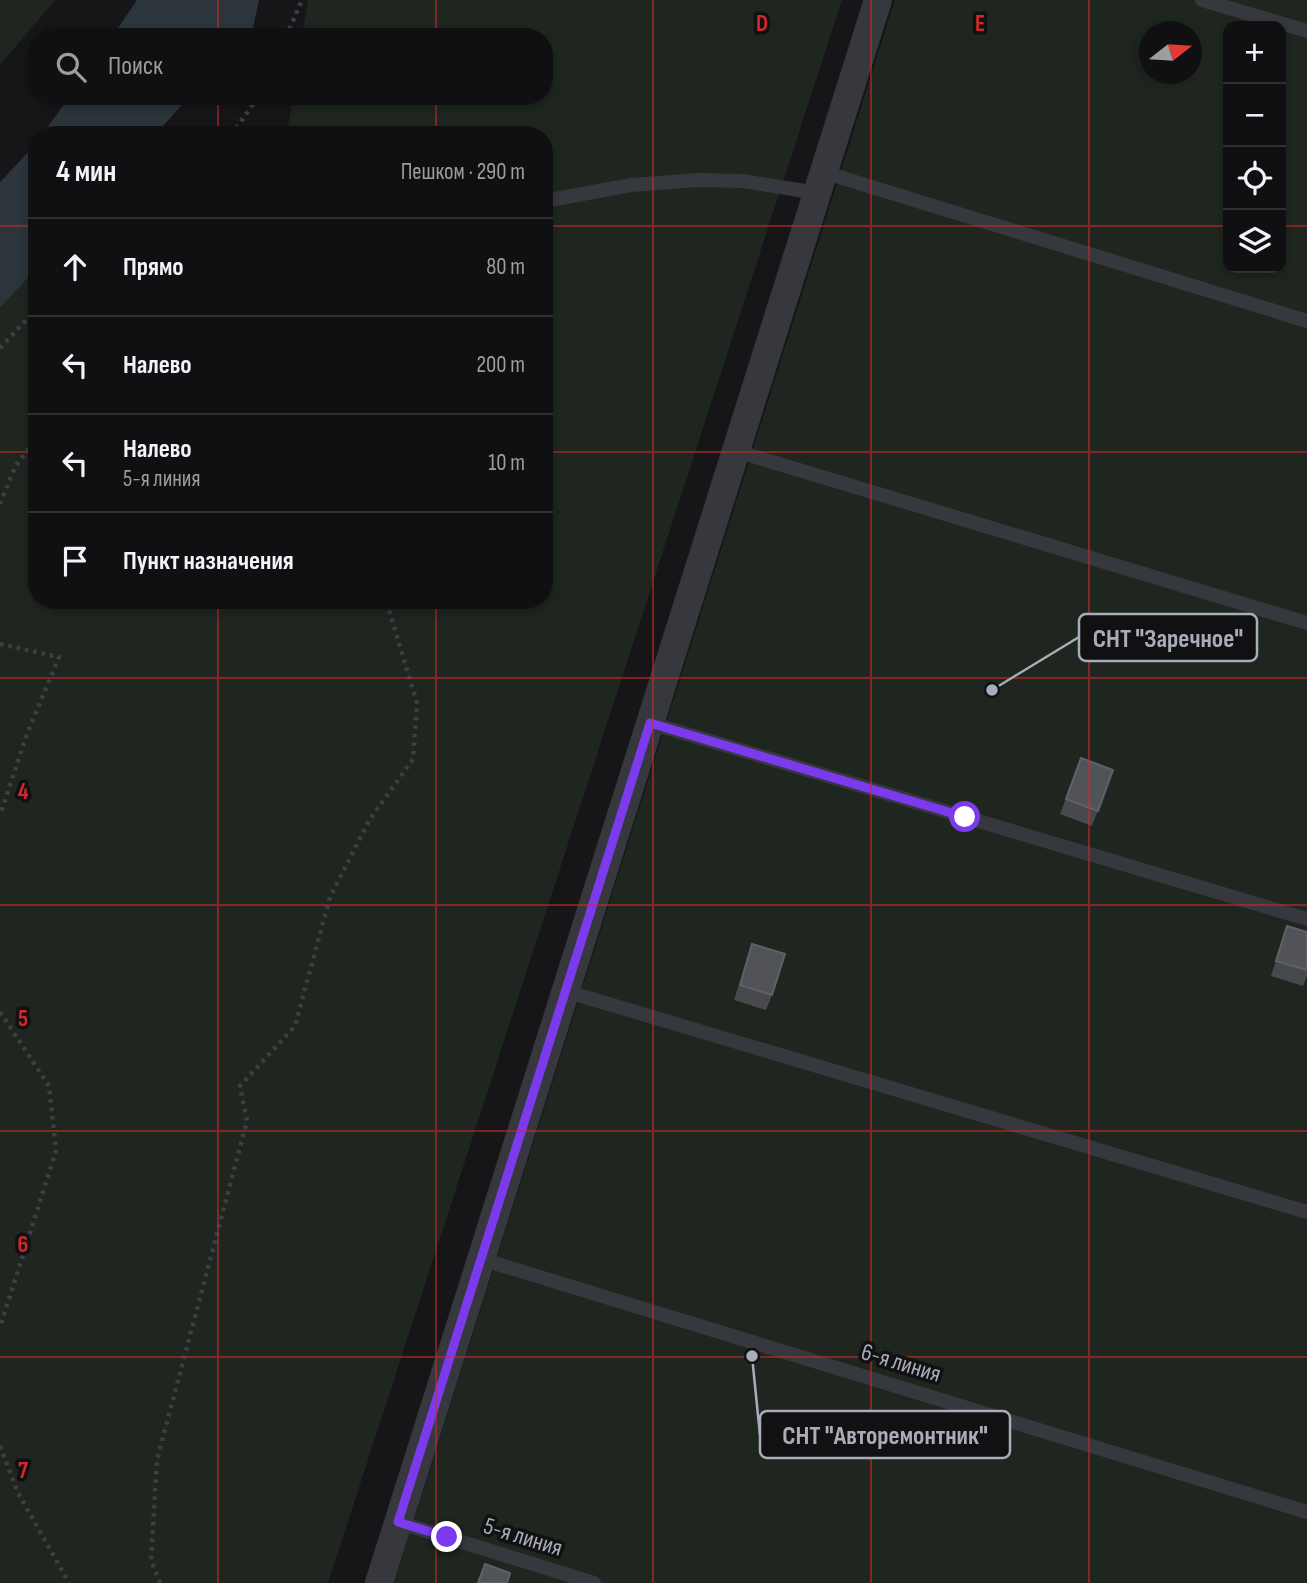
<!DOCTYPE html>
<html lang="ru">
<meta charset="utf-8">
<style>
body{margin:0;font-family:"Sofia Sans Condensed",sans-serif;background:#1e1e20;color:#f1f3f6}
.controls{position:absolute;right:21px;top:21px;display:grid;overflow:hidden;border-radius:14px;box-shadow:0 4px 10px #0003}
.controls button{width:63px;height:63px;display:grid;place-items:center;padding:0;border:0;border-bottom:2px solid #303032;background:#101012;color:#f1f3f6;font:35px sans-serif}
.compass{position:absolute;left:1139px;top:21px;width:63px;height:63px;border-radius:50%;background:#101012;box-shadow:0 4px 10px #0003;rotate:73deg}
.stop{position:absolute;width:21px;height:21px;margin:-16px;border:5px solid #7c3aed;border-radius:50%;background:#fff}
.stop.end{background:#7c3aed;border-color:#fff;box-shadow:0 2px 7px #0008}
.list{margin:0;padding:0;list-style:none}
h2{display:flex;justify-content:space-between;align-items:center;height:91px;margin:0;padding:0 28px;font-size:30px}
h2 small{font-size:23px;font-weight:400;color:#9c9d9f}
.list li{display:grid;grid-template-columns:46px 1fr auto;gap:21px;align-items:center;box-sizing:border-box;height:98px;padding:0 28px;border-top:2px solid #303032}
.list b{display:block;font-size:26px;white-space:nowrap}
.list p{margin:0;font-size:23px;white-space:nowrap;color:#9c9d9f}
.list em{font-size:23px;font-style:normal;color:#9c9d9f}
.icon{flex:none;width:38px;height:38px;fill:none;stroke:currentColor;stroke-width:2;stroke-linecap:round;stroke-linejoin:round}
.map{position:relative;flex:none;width:1307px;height:1583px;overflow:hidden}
.search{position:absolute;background:#101012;box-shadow:0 4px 10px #0003;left:28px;top:28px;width:525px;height:77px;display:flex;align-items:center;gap:18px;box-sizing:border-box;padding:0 24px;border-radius:28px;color:#9c9d9f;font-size:26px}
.panel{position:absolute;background:#101012;box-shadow:0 4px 10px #0003;left:28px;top:126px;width:525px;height:483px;border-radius:28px}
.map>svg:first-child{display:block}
</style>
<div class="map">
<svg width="1307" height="1583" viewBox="0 0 1307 1583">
<rect width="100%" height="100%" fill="#161618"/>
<path fill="#1e261f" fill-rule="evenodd" d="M 0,0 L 55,0 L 0,65 Z
M 308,0 L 842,0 L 328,1583 L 0,1583 L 0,308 L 37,268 L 37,600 L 544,600 L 544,135 L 286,135 L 294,96 L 544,96 L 544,37 L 302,37 Z
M 895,0 L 1307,0 L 1307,1583 L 394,1583 ZM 1228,26 L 1281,26 L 1281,268 L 1228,268 ZM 1150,32 L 1192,32 L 1192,74 L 1150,74 Z"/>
<path fill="#2c353c" d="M 137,0 L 259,0 L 251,37 L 112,37 Z
M 70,96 L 190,96 L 155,135 L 42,135 Z
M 37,143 L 37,268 L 0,308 L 0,182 Z"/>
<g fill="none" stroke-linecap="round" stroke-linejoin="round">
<path stroke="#3d3f44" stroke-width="4.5" stroke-dasharray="3.5 5" stroke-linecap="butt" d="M 286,37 L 302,0
M 231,135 L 259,96
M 0,348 L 37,308
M 0,504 L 15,467 L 37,438
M 0,644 L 59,657 L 27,734 L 0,815
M 0,1012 L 49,1086 L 56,1151 L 0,1327
M 0,1446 L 17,1491 L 69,1583
M 160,1583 L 151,1560 L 157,1460 L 247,1121 L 240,1086 L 295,1026 L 330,897 L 370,819 L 413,759 L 417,703 L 386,600"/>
<path stroke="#37383d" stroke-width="14" d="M 1202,0 L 1307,31
M 823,172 L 1307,321
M 544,201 L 631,185 L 699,180 L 742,181 L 817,193
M 736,451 L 1307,623
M 650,723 L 1307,919
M 565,991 L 1307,1212
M 481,1259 L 1307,1512
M 398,1522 L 594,1583"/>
<path stroke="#37383d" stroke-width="28" d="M 379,1583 L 878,0"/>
</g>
<path fill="#47494d" d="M 1081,758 L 1113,770 L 1092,826 L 1060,814 Z
M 1287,926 L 1307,932 L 1307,976 L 1303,986 L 1271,976 Z
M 752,944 L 772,995 L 766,1010 L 734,1000 Z"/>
<path fill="#525359" stroke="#5f6168" stroke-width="2" d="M 1081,758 L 1113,770 L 1098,811 L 1066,799 Z
M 1287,926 L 1307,932 L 1307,970 L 1276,961 Z
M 752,944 L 785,954 L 772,995 L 740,985 Z
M 485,1564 L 510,1573 L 507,1583 L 478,1583 Z"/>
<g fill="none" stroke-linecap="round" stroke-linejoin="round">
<path stroke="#7c3aed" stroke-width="9" d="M 447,1537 L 398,1522 L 650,723 L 965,817"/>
</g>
<path fill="none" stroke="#d62828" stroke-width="2" stroke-opacity="0.55" d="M 218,0 L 218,37M 436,0 L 436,37M 653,0 L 653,1583M 871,0 L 871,1583M 1089,0 L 1089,1583M 218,96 L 218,135M 436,96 L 436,135M 0,226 L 37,226M 544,226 L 1228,226M 1281,226 L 1307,226M 0,452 L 37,452M 544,452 L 1307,452M 218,600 L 218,1583M 436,600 L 436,1583M 0,678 L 1307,678M 0,905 L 1307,905M 0,1131 L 1307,1131M 0,1357 L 1307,1357"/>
<g text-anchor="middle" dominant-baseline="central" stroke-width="7" stroke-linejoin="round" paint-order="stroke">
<g font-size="24" fill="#a8adb8" stroke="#111113">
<text transform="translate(901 1363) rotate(17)">6-я линия</text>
<text transform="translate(523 1537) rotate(17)">5-я линия</text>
</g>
</g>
<g font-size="23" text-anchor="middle" font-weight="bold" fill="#d62828" stroke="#111113" stroke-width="7" stroke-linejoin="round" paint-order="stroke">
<text x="762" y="31">D</text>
<text x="980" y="31">E</text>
<text x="23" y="799">4</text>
<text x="23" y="1026">5</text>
<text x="23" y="1252">6</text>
<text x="23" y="1478">7</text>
</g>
<path fill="none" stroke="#a8adb8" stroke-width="2.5" d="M992 690L1079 637M752 1356L760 1435"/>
<g fill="#a8adb8" stroke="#111113" stroke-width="2.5">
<circle cx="992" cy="690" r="7"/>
<circle cx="752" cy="1356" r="7"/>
</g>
<g fill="#111113" stroke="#a8adb8" stroke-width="2.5">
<rect x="1079" y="614" width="178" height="47" rx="7"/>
<rect x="760" y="1411" width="250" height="47" rx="7"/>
</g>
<g font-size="26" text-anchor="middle" font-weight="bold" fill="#a8adb8">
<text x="1168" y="647">СНТ "Заречное"</text>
<text x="885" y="1444">СНТ "Авторемонтник"</text>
</g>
</svg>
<div class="controls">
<button>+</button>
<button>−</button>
<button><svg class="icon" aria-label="locate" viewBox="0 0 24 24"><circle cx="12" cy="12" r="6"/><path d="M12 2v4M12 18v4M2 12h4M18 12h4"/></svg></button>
<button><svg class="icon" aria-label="layers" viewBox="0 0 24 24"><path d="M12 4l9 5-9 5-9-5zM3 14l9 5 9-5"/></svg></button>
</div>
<svg class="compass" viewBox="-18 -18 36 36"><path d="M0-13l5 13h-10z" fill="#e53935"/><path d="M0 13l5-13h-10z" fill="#9c9d9f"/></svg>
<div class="stop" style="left:965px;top:817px"></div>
<div class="stop end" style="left:447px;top:1537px"></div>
<div class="search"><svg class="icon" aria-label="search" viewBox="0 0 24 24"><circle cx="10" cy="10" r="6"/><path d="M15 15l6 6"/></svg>Поиск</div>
<section class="panel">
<h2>4 мин<small>Пешком · 290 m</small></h2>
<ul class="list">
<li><svg class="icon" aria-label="ahead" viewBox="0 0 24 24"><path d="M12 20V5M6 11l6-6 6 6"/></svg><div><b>Прямо</b></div><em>80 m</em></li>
<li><svg class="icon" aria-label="left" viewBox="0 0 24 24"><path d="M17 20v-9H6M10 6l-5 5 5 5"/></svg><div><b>Налево</b></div><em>200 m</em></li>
<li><svg class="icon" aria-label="left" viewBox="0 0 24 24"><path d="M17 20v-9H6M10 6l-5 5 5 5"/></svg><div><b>Налево</b><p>5-я линия</p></div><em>10 m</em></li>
<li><svg class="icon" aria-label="arrive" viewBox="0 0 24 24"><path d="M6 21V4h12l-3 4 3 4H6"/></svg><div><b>Пункт назначения</b></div></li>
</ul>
</section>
</div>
